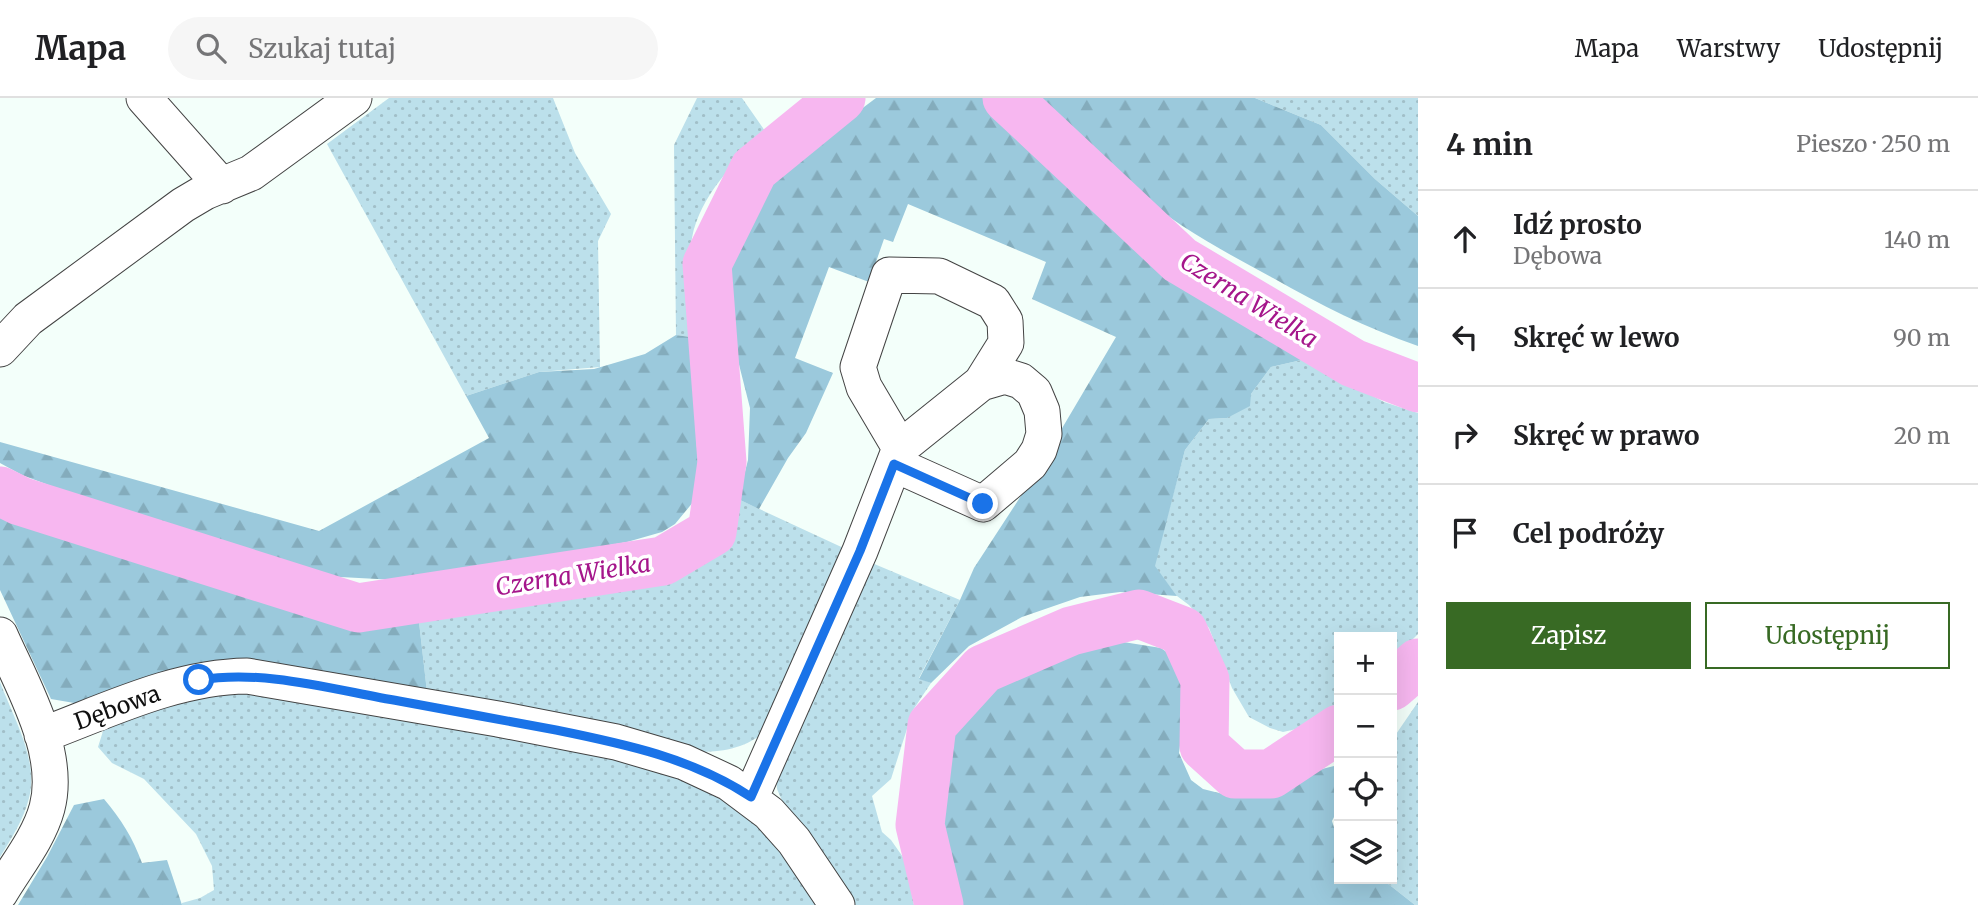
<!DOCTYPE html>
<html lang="pl">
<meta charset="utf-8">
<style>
body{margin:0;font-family:Merriweather,serif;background:#f6f6f6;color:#202124}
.controls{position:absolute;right:21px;bottom:21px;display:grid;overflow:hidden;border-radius:0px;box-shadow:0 7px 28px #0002}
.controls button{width:63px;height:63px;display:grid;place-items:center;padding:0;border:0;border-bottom:2px solid #e0e0e0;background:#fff;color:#202124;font:35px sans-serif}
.stop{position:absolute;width:21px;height:21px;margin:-16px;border:5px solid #1a73e8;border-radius:50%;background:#fff}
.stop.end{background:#1a73e8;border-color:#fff;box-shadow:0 2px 7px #0008}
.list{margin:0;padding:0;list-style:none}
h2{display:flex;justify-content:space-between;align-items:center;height:91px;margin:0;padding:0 28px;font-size:30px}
h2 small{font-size:23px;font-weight:400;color:#757577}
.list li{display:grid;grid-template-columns:46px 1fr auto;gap:21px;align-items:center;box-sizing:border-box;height:98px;padding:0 28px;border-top:2px solid #e0e0e0}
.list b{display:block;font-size:26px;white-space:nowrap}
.list p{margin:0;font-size:23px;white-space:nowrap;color:#757577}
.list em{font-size:23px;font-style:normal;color:#757577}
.actions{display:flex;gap:14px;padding:21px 28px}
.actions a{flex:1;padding:16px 0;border:2px solid #386a24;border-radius:0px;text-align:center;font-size:24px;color:#386a24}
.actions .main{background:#386a24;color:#fff}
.icon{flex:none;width:38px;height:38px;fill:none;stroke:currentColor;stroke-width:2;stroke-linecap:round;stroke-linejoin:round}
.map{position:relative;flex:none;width:1418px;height:807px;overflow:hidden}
header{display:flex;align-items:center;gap:42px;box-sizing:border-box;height:98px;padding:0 35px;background:#fff;border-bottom:2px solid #e0e0e0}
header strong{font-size:33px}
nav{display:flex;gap:38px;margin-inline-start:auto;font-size:24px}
.search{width:490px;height:63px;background:#f6f6f6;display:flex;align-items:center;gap:18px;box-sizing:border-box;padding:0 24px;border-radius:38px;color:#757577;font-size:26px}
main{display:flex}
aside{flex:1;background:#fff}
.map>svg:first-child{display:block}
</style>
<header>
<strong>Mapa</strong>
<div class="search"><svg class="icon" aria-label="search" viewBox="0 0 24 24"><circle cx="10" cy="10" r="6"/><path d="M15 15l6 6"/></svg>Szukaj tutaj</div>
<nav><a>Mapa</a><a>Warstwy</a><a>Udostępnij</a></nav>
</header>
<main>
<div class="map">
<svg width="1418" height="807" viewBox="0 0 1418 807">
<defs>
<pattern id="grass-dots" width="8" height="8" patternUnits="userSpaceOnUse" patternTransform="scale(1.75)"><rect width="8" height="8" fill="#bce0eb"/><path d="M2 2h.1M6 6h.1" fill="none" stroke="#a1bfc8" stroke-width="1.8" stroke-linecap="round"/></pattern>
<pattern id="forest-firs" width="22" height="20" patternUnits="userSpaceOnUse" patternTransform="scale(1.75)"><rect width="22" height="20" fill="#9bc9dc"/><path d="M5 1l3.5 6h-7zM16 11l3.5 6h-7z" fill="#84acbc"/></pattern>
</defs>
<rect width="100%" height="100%" fill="#f3fffa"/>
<path fill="url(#grass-dots)" d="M 389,0 L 553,0 L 575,55 L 611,116 L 598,143 L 600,269 L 539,274 L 466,298 L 327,46 Z
M 697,0 L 742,0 L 765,33 C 736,63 700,97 692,140 C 686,172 689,206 690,239 L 676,237 L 674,47 Z
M 1255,0 L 1418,0 L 1418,118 L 1375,81 L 1321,27 Z
M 1306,261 L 1384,304 L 1418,315 L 1418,536 L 1392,562 L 1392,539 L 1339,539 L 1339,611 L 1319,626 L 1283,634 L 1270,630 L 1249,619 L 1232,590 L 1209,530 L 1189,507 L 1177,498 L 1154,468 L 1185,352 L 1209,321 L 1227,320 L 1251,296 L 1271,269 Z
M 738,401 L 850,453 L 765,634 C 743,651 723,654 696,654 L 427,594 L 419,524 L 496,504 L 700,468 C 728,451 733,431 738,401 Z
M 872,465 L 960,502 L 919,580 L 931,585 L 913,612 L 891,681 L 872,698 L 882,734 L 891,742 L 905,762 L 914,807 L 852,807 L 784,707 L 777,691 L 776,679 Z
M 0,584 C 13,619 39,662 29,700 C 24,721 11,741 0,759 Z
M 225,589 L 649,666 L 704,686 L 765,731 L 819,807 L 182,807 L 182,805 L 200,800 L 214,792 L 212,768 L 196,736 L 144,681 L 112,665 L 98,649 L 104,630 L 131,617 Z
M 1418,604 L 1418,807 L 1415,807 L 1382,781 L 1392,781 L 1392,642 Z"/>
<path fill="url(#forest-firs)" d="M 876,0 L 985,0 C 1079,104 1185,191 1306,261 L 1271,269 L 1251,296 L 1250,308 L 1227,320 L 1209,321 L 1185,352 L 1155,468 L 1177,498 L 1120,494 L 1080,499 L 1022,519 L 969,548 L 931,585 L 919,581 L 960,502 L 974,470 L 1032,381 L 1116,239 L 1032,201 L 1046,164 L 908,106 L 893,144 L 884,141 L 869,184 L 829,169 L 795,260 L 833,275 L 806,335 L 788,360 L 759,411 L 738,401 L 748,362 L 750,310 L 730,231 L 726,168 L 752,104 L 799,49 L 842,16 L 860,12 Z
M 1035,0 L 1255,0 L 1321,27 L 1375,81 L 1418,118 L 1418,248 C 1366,230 1321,207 1273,180 C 1224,154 1176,127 1133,92 C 1098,65 1067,30 1035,0 Z
M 676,237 L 690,239 L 699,382 L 694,403 L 675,426 L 662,434 L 627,444 L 496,467 L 396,482 L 303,477 L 202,445 L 22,377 L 0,365 L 0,344 L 319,433 L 489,340 L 466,298 L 539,274 L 594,271 L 645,256 Z
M 0,408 L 55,429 L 205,480 L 369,523 L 419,524 L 427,594 L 328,580 L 80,606 L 51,601 L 0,492 Z
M 1117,543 L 1161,550 L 1172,558 L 1182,577 L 1184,617 L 1179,655 L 1191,682 L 1203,691 L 1231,698 L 1281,687 L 1310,674 L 1338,667 L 1339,709 L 1332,723 L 1339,745 L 1339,781 L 1382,781 L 1415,807 L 961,807 C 944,776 937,727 938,692 C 939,655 970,603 1000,582 C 1007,577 1017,575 1024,571 C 1055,558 1085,550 1117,543 Z
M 104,701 C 121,721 133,740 142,765 L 167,762 L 182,807 L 18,807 L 47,759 L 74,707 Z"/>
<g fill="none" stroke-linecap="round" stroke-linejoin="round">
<path stroke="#f7b7f0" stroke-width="49" d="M 1007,0 L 1180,162 L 1353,265 L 1418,290
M 0,393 L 20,403 L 358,510 L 663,463 L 712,434 L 722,364 L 707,166 L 754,71 L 841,0
M 1392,588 L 1418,565
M 939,807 L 920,727 L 932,627 L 983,571 L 1071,533 L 1139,516 L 1183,533 L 1205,582 L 1204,648 L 1235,676 L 1271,676 L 1339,631"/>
<defs>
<path id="minor" d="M 144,0 L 222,88
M 0,251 L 28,221 L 183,107 L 205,94 L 251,75 L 354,0
M 894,366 L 983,406 L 1030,366 L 1039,352 L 1044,336 L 1042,313 L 1034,294 L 1021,283 L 1005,278 L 981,285 L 900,350
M 0,537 C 22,587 62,654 47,710 C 39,740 16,768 0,795
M 42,637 C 109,612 175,579 247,578 L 498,621 L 616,644 L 684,664 L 729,685 L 769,715 L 794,743 L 837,807
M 751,699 L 860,453 L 900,350 L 864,289 L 858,269 L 889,177 L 939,178 L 993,204 L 1005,223 L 1006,245 L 981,285"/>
</defs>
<use href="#minor" stroke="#434343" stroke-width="37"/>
<use href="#minor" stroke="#fff" stroke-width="35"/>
</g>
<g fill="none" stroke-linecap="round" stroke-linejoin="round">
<path stroke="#1a73e8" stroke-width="9" d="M 199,582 C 265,571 334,592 399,603 C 451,613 504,622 556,632 C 625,646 692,660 751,699 L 860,453 L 894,366 L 983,406"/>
</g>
<g text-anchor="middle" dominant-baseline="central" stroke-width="7" stroke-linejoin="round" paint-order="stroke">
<g font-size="23" fill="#101010" stroke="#fff">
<text transform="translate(117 609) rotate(-20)">Dębowa</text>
</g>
<g font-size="24" font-style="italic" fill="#a5168b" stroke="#fff">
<text transform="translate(1249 202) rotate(32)">Czerna Wielka</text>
<text transform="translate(573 477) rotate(-9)">Czerna Wielka</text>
</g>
</g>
</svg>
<div class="controls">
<button>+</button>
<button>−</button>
<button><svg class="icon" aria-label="locate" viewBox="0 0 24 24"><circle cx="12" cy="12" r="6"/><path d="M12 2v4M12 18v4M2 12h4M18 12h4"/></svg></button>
<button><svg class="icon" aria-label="layers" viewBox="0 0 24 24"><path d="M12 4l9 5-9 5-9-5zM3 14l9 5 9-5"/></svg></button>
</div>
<div class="stop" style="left:199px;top:582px"></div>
<div class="stop end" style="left:983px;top:406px"></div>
</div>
<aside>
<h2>4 min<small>Pieszo · 250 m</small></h2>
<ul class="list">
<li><svg class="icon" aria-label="ahead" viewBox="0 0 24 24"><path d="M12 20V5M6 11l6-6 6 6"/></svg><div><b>Idź prosto</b><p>Dębowa</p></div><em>140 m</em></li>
<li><svg class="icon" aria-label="left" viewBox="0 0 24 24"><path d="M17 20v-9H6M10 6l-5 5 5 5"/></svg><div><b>Skręć w lewo</b></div><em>90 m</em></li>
<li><svg class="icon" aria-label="right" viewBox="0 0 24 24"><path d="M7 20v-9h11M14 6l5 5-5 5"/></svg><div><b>Skręć w prawo</b></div><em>20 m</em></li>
<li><svg class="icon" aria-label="arrive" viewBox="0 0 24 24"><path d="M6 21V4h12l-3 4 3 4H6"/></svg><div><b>Cel podróży</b></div></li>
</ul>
<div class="actions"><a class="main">Zapisz</a><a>Udostępnij</a></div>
</aside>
</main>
